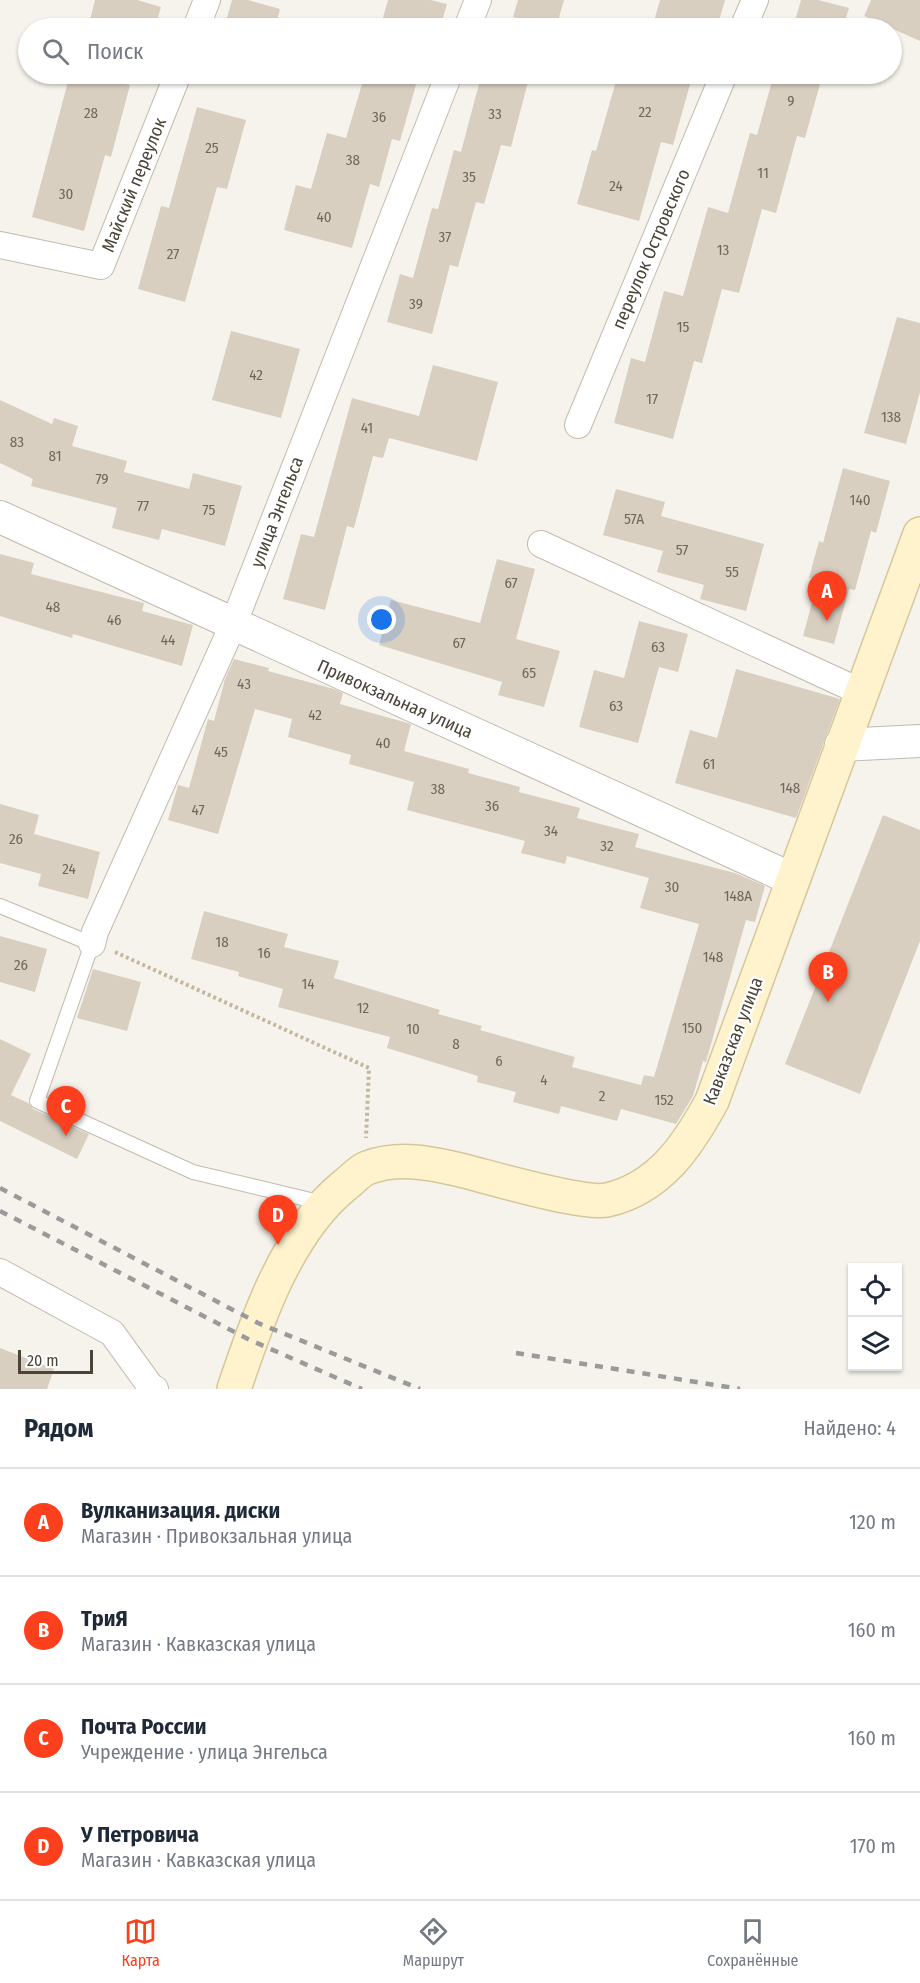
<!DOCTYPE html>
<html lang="ru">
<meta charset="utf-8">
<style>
body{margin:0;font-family:"Fira Sans Condensed",sans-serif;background:#f6f6f7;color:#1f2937}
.controls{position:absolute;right:18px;bottom:18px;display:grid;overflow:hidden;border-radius:0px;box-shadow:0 2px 4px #0004}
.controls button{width:54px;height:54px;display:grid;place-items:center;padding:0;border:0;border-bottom:2px solid #e0e1e3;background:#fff;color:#1f2937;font:30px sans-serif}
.scale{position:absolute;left:18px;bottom:15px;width:75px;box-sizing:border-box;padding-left:6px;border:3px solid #4b4439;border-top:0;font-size:16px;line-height:21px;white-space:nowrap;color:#4b4439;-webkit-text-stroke:4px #fff;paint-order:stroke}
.you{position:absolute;left:382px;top:620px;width:21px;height:21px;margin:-15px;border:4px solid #fff;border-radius:50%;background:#1a73e8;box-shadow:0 0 0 9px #1a73e833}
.badge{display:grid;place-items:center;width:39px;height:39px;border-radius:50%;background:#fc3f1d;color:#fff;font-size:20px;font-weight:700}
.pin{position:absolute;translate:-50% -50px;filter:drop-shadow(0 2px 3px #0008)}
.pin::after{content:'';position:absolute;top:32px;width:21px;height:18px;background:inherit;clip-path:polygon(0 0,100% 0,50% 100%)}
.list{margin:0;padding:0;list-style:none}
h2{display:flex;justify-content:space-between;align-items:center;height:78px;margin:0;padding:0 24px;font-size:26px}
h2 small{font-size:20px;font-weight:400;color:#747a83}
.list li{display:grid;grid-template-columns:39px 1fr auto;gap:18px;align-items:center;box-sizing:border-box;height:108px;padding:0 24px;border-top:2px solid #e0e1e3}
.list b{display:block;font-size:22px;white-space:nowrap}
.list p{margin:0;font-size:20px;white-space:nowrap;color:#747a83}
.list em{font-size:20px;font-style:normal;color:#747a83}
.icon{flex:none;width:33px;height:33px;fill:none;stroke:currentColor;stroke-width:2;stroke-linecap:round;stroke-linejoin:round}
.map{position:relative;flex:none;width:920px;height:1389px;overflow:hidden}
.search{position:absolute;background:#fff;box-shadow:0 2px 4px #0004;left:18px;right:18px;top:18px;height:66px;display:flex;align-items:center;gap:15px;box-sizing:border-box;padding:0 21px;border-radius:33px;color:#747a83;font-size:22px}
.sheet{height:510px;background:#fff}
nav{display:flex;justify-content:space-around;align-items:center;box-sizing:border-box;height:84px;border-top:2px solid #e0e1e3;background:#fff;font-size:16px;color:#747a83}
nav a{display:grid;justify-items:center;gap:3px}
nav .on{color:#fc3f1d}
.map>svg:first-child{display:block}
</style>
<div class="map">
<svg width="920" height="1389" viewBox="0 0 920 1389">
<rect width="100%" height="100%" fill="#f6f3ec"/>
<path fill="#d8cfc1" d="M 95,0 L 137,0 L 161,7 L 155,28 L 88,28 Z
M 232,0 L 248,0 L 280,9 L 275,28 L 224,28 Z
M 388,0 L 431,0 L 447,4 L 440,28 L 380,28 Z
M 518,0 L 564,0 L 556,28 L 513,17 Z
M 660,0 L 725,0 L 717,28 L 652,28 Z
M 801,0 L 818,0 L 849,8 L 843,28 L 793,28 Z
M 871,0 L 920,0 L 920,41 L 864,16 Z
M 70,74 L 86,74 L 130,85 L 111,157 L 105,155 L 84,231 L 32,217 Z
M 365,74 L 419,74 L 400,141 L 392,139 L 379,187 L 370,184 L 352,248 L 284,230 L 296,185 L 311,189 L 327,133 L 346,138 Z
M 492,74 L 530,74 L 511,147 L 501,145 L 484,204 L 476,202 L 458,267 L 450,265 L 432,334 L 387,322 L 400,274 L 413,278 L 432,208 L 438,209 L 454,150 L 461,152 L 480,80 L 489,83 Z
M 618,74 L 693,74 L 673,145 L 661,142 L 639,221 L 577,204 L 592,150 L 596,151 Z
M 774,74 L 808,74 L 822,77 L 805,138 L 797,136 L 776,213 L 762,209 L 739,293 L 722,289 L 702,363 L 694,361 L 673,439 L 614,423 L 631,358 L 645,362 L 664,291 L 683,296 L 708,207 L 728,213 L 750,133 L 757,135 Z
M 197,107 L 246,120 L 227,189 L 217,187 L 185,302 L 138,289 L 161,206 L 169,208 Z
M 897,317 L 920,323 L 920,392 L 906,444 L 864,433 Z
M 231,331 L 300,349 L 281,418 L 212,400 Z
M 433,365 L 498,382 L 477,461 L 389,438 L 383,458 L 373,456 L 354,528 L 347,526 L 325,610 L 283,599 L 301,534 L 314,537 L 352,398 L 419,416 Z
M 0,400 L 52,424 L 54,418 L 78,426 L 72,446 L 127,461 L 124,472 L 189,489 L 193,473 L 242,486 L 225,546 L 162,529 L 159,540 L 112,528 L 117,508 L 31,486 L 33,479 L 0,463 Z
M 843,468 L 890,481 L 876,533 L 871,531 L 855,590 L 849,589 L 834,644 L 803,636 L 818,580 L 809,578 L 819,541 L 823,543 Z
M 616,489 L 665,502 L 661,516 L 764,544 L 746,611 L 700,599 L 704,585 L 657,572 L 663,551 L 603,535 Z
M 0,554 L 34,563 L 31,574 L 144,603 L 142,611 L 193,625 L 182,666 L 73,634 L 72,638 L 0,616 Z
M 497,559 L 535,569 L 516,639 L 560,651 L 544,707 L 498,695 L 502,682 L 379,645 L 391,600 L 480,623 Z
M 639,621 L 688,634 L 678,672 L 659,667 L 638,743 L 579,727 L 594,670 L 624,678 Z
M 234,659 L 269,668 L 268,671 L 334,689 L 343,693 L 340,704 L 411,724 L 404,751 L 469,769 L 468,773 L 520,787 L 519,792 L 580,808 L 577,818 L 639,834 L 635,847 L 735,873 L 765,886 L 755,922 L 746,920 L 706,1062 L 703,1061 L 693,1096 L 676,1124 L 621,1109 L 617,1121 L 561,1106 L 559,1114 L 513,1102 L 516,1092 L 477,1082 L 478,1076 L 387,1048 L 390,1037 L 278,1007 L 283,989 L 238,976 L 239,972 L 191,959 L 204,911 L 288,934 L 284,947 L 339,961 L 334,978 L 440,1010 L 438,1014 L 482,1026 L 480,1030 L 575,1057 L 572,1067 L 641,1085 L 644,1075 L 654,1077 L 699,924 L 640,908 L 649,878 L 567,856 L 565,864 L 521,853 L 525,841 L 407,810 L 414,782 L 349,764 L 351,755 L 288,737 L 292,719 L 255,709 L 218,834 L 168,820 L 178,785 L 189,788 L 208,719 L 214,721 L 225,679 Z
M 736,669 L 840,699 L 796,818 L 675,783 L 690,730 L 717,738 Z
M 0,804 L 39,815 L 34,834 L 100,852 L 88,899 L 38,886 L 41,874 L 0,863 Z
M 883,815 L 920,830 L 920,941 L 860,1094 L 785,1064 Z
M 0,936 L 47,949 L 35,992 L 0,982 Z
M 93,969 L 141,982 L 127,1031 L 77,1018 Z
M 0,1039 L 31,1054 L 11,1095 L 28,1103 L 33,1109 L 89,1134 L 77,1159 L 0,1121 Z
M 0,1348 L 54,1369 L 47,1389 L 0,1389 Z"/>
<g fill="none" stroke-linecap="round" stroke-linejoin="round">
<defs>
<path id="service" d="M 0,906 L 92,944 L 37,1101 L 193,1172 L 323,1203"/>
<path id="minor" d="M 196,28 L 207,0
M 467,28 L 478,0
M 743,28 L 755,0
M 0,245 L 101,266 L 178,74
M 578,425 L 724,74
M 541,544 L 861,692
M 92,944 L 95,932 L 233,625 L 449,74
M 0,1272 L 112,1333 L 151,1387 L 155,1389"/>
<path id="tertiary" d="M 0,517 L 792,879
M 841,745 L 920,741"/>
<path id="secondary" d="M 234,1389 C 257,1320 287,1232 345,1185 C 352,1180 359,1171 367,1168 C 396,1157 426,1162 456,1169 C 486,1176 581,1205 607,1200 C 660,1188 688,1145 712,1101 L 920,534"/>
</defs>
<use href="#service" stroke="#c2bbae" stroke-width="16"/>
<use href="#minor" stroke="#c2bbae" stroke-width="28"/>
<use href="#tertiary" stroke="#c2bbae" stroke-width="34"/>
<use href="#secondary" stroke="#d6c79b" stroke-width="36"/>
<path stroke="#c4b79f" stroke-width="4" stroke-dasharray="3 3" stroke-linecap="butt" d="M 115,952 L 369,1068 L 366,1138"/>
<use href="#service" stroke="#fff" stroke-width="14"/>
<use href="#minor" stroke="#fff" stroke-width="26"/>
<use href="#tertiary" stroke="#fff" stroke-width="32"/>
<use href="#secondary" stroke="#fff3cd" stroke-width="33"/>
<path stroke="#9a9a9a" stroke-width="4.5" stroke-dasharray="8 8" stroke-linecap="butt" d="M 0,1188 L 258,1323 L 420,1389
M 0,1211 L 250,1340 L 362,1389
M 516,1353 L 740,1389"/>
</g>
<g text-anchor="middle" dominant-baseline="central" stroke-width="4.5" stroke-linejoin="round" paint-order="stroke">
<g font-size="15" fill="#6e675b">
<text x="791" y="101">9</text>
<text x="645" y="112">22</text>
<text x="91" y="113">28</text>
<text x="495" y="114">33</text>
<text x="379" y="117">36</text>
<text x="212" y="148">25</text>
<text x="353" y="160">38</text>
<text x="763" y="173">11</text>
<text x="469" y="177">35</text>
<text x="616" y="186">24</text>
<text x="66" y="194">30</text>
<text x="324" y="217">40</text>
<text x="445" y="237">37</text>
<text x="723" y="250">13</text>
<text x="173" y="254">27</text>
<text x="416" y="304">39</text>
<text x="683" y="327">15</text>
<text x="256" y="375">42</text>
<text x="652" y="399">17</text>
<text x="891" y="417">138</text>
<text x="367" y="428">41</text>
<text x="17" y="442">83</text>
<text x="55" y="456">81</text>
<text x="102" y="479">79</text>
<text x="860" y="500">140</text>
<text x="143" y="506">77</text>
<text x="209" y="510">75</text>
<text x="634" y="519">57А</text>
<text x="682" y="550">57</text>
<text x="732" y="572">55</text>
<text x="511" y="583">67</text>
<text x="53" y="607">48</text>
<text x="114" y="620">46</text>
<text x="168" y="640">44</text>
<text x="459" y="643">67</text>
<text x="658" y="647">63</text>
<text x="529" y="673">65</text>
<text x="244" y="684">43</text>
<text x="616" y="706">63</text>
<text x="315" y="715">42</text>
<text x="383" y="743">40</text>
<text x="221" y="752">45</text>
<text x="709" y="764">61</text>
<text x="790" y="788">148</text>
<text x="438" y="789">38</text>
<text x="492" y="806">36</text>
<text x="198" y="810">47</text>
<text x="551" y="831">34</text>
<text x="16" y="839">26</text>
<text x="607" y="846">32</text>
<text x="69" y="869">24</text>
<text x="672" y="887">30</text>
<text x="738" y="896">148А</text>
<text x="222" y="942">18</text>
<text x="264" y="953">16</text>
<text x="713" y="957">148</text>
<text x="21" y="965">26</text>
<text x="308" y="984">14</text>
<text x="363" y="1008">12</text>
<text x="692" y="1028">150</text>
<text x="413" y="1029">10</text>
<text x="456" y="1044">8</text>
<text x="499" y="1061">6</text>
<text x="544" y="1080">4</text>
<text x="602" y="1096">2</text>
<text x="664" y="1100">152</text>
</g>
<g font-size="18" fill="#4b4439" stroke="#fff">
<text transform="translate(134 185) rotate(-68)">Майский переулок</text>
<text transform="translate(651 249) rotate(-67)">переулок Островского</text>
<text transform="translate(277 512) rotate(-69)">улица Энгельса</text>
<text transform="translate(395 699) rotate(24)">Привокзальная улица</text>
<text transform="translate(733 1041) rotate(-69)">Кавказская улица</text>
</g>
</g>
</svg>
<div class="controls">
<button><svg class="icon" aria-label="locate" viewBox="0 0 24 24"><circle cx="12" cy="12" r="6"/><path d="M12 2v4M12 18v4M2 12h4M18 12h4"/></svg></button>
<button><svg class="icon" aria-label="layers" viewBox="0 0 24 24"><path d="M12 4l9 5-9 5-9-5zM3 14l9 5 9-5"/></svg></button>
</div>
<div class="scale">20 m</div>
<div class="you"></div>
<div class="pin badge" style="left:827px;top:621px">A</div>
<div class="pin badge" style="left:828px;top:1002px">B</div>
<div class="pin badge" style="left:66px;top:1136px">C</div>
<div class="pin badge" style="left:278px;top:1245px">D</div>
<div class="search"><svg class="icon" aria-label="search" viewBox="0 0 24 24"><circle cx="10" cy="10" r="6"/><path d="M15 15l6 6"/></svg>Поиск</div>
</div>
<section class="sheet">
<h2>Рядом<small>Найдено: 4</small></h2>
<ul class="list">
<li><span class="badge">A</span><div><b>Вулканизация. диски</b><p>Магазин · Привокзальная улица</p></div><em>120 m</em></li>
<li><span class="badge">B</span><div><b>ТриЯ</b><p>Магазин · Кавказская улица</p></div><em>160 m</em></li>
<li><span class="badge">C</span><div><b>Почта России</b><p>Учреждение · улица Энгельса</p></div><em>160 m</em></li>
<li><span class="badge">D</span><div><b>У Петровича</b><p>Магазин · Кавказская улица</p></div><em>170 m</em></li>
</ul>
</section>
<nav>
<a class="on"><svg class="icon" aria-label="map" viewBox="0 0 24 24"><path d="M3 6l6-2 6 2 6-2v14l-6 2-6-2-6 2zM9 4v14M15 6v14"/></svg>Карта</a>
<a><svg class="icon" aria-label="directions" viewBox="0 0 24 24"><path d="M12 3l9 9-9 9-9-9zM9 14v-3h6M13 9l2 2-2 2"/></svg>Маршрут</a>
<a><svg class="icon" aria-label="saved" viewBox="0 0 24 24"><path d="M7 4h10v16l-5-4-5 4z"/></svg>Сохранённые</a>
</nav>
